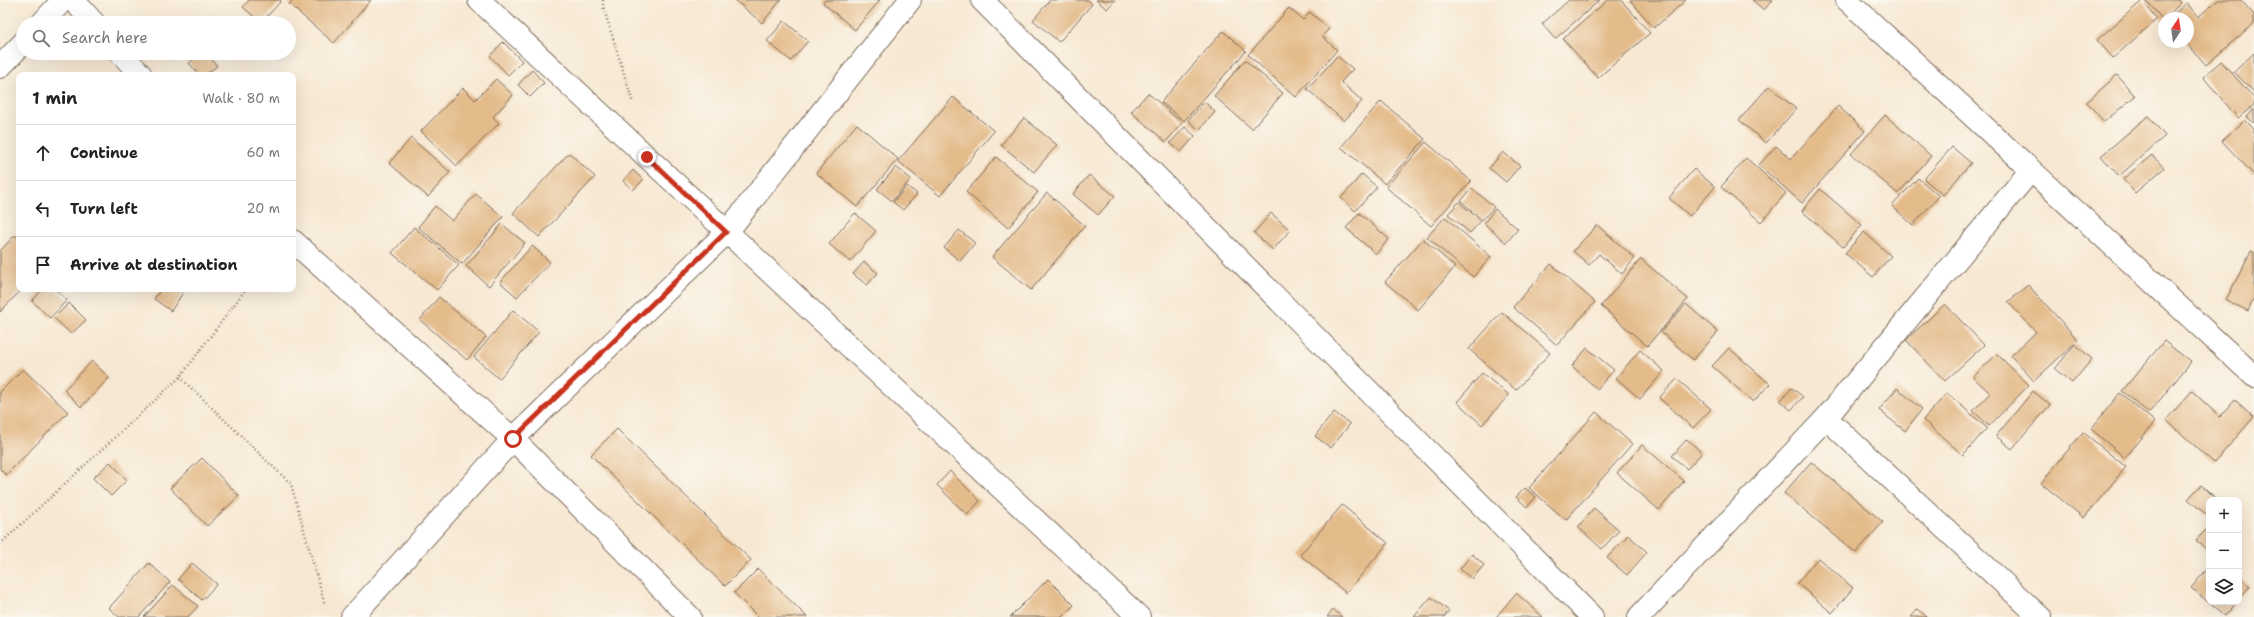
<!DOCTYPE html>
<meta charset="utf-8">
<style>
body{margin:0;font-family:"Shantell Sans",sans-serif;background:#f6f6f6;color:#222}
.controls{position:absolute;right:12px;bottom:12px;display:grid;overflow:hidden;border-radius:8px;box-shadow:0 4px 16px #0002}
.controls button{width:36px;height:36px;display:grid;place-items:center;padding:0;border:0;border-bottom:1px solid #e0e0e0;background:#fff;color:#222;font:20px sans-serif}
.compass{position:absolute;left:2158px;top:12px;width:36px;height:36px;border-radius:50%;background:#fff;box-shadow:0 4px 16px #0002;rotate:13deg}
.stop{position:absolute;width:12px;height:12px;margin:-9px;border:3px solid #c8321e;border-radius:50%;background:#fff}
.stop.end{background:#c8321e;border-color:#fff;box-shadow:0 1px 4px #0008}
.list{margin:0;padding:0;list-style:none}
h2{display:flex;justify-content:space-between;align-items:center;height:52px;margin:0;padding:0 16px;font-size:17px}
h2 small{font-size:13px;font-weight:400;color:#767676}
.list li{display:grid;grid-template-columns:26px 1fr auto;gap:12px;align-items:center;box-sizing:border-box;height:56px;padding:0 16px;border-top:1px solid #e0e0e0}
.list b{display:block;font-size:15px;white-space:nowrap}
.list em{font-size:13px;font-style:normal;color:#767676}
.icon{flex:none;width:22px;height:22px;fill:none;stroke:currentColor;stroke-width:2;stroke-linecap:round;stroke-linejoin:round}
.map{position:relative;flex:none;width:2254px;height:617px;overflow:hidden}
.search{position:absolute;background:#fff;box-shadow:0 4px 16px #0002;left:16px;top:16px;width:280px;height:44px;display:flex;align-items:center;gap:10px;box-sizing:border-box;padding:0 14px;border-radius:22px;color:#767676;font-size:15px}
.panel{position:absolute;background:#fff;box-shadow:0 4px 16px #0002;left:16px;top:72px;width:280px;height:220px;border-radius:8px}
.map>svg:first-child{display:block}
</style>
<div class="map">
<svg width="2254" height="617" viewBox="0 0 2254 617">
<rect width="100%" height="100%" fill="#fbf7ec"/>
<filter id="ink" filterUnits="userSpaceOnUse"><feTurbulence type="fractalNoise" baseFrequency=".025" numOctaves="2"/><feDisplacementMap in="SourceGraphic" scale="8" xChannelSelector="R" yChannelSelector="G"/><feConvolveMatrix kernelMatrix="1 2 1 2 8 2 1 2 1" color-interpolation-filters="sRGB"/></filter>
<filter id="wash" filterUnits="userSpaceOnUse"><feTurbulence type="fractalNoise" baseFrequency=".012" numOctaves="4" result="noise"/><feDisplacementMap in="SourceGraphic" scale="16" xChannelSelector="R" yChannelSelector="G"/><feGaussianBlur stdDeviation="0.9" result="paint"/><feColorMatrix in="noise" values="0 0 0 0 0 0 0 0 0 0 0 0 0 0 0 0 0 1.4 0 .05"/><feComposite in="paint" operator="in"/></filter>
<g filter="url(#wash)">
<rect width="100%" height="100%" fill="#f7e8d3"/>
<g id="blocks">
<path fill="#e4bc8c" d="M 249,0 L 280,0 L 281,1 L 261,23 L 243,7 Z
M 293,0 L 371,0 L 334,43 L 289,4 Z
M 735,0 L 781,0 L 762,23 Z
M 825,0 L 880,0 L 855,30 L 823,3 Z
M 1050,0 L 1088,0 L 1092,4 L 1059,42 L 1033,20 Z
M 1096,0 L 1115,0 L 1107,9 Z
M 1569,0 L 1600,0 L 1555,39 L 1542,24 Z
M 1608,0 L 1621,0 L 1650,33 L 1598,78 L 1563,39 Z
M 1630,0 L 1686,0 L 1654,28 Z
M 1752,0 L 1773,0 L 1764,10 Z
M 2146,0 L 2179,0 L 2181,3 L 2163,20 Z
M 2218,0 L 2241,0 L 2254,15 L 2254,23 L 2206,65 L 2186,42 L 2188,42 L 2188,18 L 2169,18 L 2187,3 L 2198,17 Z
M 2142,1 L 2157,19 L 2113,58 L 2097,40 Z
M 1289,8 L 1303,20 L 1310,12 L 1329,29 L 1322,36 L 1337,50 L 1296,97 L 1248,55 Z
M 784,21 L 808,41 L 791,61 L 767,41 Z
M 1223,31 L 1246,51 L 1184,121 L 1161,102 Z
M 503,42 L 522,61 L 508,75 L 490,56 Z
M 201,53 L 206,53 L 217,66 L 205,75 L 199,75 L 189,63 Z
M 2254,53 L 2254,92 L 2234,72 Z
M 1337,56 L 1353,69 L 1341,82 L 1362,101 L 1344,121 L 1307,89 Z
M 1245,60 L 1283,93 L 1252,129 L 1214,96 Z
M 2221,61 L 2254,98 L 2254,105 L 2238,118 L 2203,77 Z
M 532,70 L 544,83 L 530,97 L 518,85 Z
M 2117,75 L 2135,96 L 2104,122 L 2087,102 Z
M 496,79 L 513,95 L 493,117 L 499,123 L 457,166 L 421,131 L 463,88 L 475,100 Z
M 1769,86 L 1796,109 L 1766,143 L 1739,120 Z
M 1148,93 L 1182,123 L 1166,142 L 1131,112 Z
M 953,97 L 994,131 L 940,196 L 898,161 Z
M 1381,101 L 1425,139 L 1385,184 L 1341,147 Z
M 1205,102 L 1215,112 L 1199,130 L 1188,120 Z
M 1838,106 L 1865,131 L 1802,203 L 1759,165 L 1776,146 L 1791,159 Z
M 2254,109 L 2254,123 L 2247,117 Z
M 1885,115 L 1931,156 L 1898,194 L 1851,154 Z
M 2148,116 L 2165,136 L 2119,176 L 2101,156 Z
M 1024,118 L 1057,145 L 1034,172 L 1001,145 Z
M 2245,120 L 2254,129 L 2254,175 L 2222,141 Z
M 857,124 L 898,159 L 857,207 L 816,173 Z
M 1185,127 L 1195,136 L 1181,152 L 1170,143 Z
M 411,138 L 450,172 L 428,197 L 389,163 Z
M 1426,142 L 1471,181 L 1431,226 L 1386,187 Z
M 1952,147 L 1971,163 L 1943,195 L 1924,179 Z
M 1503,152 L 1520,166 L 1506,182 L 1489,168 Z
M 569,153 L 595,177 L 539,237 L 513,213 Z
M 2152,155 L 2164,168 L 2135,193 L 2123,179 Z
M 996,157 L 1038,192 L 1008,228 L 966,192 Z
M 1746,158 L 1786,193 L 1761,222 L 1721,187 Z
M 896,167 L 911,179 L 892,201 L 877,189 Z
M 1694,169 L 1715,187 L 1690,216 L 1669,198 Z
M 633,170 L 643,180 L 633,190 L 623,181 Z
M 1362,174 L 1377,187 L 1355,211 L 1341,198 Z
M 1089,175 L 1115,196 L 1098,215 L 1073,194 Z
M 1918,178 L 1939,196 L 1913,225 L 1892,206 Z
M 907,186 L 917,194 L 903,210 L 893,202 Z
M 1472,188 L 1494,207 L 1482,220 L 1461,201 Z
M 1820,189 L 1862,225 L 1843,247 L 1802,211 Z
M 1047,193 L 1085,226 L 1031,290 L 992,257 Z
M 476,194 L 503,217 L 462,264 L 418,227 L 435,206 L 452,221 Z
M 1459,202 L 1481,221 L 1470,233 L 1448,214 Z
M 1495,209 L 1518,229 L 1506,243 L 1484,223 Z
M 855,213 L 876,231 L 850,262 L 829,244 Z
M 1271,213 L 1290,230 L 1273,250 L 1254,233 Z
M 1359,213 L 1389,239 L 1376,254 L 1346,228 Z
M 1445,217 L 1491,257 L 1473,277 L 1427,237 Z
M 502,224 L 525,243 L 489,286 L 466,266 Z
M 1597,225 L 1635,258 L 1622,274 L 1599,254 L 1589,265 L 1573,251 Z
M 414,227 L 459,265 L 437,290 L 392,253 Z
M 959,230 L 975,243 L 960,261 L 944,248 Z
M 1864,232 L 1891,256 L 1873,277 L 1845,253 Z
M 15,235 L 19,239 L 19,289 L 22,289 L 0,312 L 0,251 Z
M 1423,239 L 1455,267 L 1418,310 L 1385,282 Z
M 532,246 L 550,262 L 517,297 L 500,282 Z
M 2251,251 L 2254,252 L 2254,298 L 2248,311 L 2226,300 Z
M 1641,259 L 1688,299 L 1647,346 L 1601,306 Z
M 864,262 L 878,273 L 867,285 L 853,274 Z
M 1551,264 L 1595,302 L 1557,345 L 1513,307 Z
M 2028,285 L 2078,340 L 2034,381 L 2011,356 L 2036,332 L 2008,302 Z
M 43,289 L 55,289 L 67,300 L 50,318 L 32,301 Z
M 161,289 L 181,289 L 184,291 L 171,311 L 154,299 Z
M 439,297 L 486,337 L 467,360 L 420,320 Z
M 69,303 L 86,320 L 71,334 L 54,318 Z
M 1686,304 L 1718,332 L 1693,360 L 1661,332 Z
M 1945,304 L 1984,345 L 1945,381 L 1906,340 Z
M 513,310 L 539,332 L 499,379 L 474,357 Z
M 1502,312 L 1550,353 L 1516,390 L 1469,349 Z
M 2164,341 L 2191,362 L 2149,413 L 2122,391 Z
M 2075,344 L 2092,359 L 2072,383 L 2055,369 Z
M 1587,348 L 1614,370 L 1597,389 L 1572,366 Z
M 1729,348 L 1770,384 L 1753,402 L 1712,366 Z
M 1640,350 L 1664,371 L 1640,399 L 1616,378 Z
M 1997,354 L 2029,385 L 1989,426 L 1973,411 L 1990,393 L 1973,377 Z
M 92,361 L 109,378 L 81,407 L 64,390 Z
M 23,369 L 68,412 L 6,475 L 0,469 L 0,392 Z
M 1482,373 L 1509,395 L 1482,425 L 1457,402 Z
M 1677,379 L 1711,409 L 1693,428 L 1659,398 Z
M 1792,388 L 1803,397 L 1791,410 L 1780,401 Z
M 1897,388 L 1922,409 L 1905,431 L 1879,410 Z
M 2033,391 L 2050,405 L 2012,449 L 1996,436 Z
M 2192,391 L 2220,417 L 2235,400 L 2254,417 L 2214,463 L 2166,420 Z
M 1947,393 L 1987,428 L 1963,455 L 1923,420 Z
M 2120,393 L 2155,422 L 2125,458 L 2091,429 Z
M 1334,412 L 1350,424 L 1331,448 L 1315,436 Z
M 1596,412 L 1632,444 L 1566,520 L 1529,488 Z
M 617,429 L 751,560 L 725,586 L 591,455 Z
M 2083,432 L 2126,467 L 2084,518 L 2041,483 Z
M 1687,439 L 1702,453 L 1687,469 L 1672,456 Z
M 1642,445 L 1684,481 L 1659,510 L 1617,473 Z
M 202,458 L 239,496 L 207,526 L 170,488 Z
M 110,462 L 127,480 L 111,496 L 93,478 Z
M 1811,462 L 1883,522 L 1856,553 L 1784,493 Z
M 950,471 L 980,501 L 967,515 L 937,485 Z
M 2201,485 L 2218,500 L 2209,500 L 2209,517 L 2188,499 Z
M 1525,488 L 1536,497 L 1527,507 L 1516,497 Z
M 1342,505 L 1388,543 L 1346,593 L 1300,555 Z
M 1594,508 L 1619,530 L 1602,549 L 1578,527 Z
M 2209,527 L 2209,552 L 2196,540 Z
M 1628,535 L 1647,552 L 1627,575 L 1607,558 Z
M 1472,554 L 1484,565 L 1472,579 L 1460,569 Z
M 1818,558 L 1853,588 L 1832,613 L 1797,583 Z
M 149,563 L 170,582 L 139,617 L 119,617 L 109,608 Z
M 192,563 L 217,584 L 202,600 L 178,579 Z
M 2209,567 L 2209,602 L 2237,602 L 2225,616 L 2191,588 Z
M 758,569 L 807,617 L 758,617 L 734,593 Z
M 2239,577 L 2250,586 L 2239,599 Z
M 1048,579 L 1074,605 L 1062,617 L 1010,617 Z
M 173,585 L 198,606 L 188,617 L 144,617 Z
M 1516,593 L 1543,617 L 1496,617 Z
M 1431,597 L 1449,611 L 1444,617 L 1414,617 Z
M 1333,609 L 1342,617 L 1327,617 Z
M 1918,609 L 1927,617 L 1911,617 Z"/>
</g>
</g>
<g filter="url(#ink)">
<use href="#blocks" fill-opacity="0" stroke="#7d6c5d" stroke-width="1"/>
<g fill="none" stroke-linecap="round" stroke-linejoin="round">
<defs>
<path id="street" d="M 73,0 L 94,23
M 479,0 L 1139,617
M 982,0 L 1592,617
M 1847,0 L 2254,376
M 42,23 L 63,0
M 121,53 L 141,75
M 0,67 L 23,43
M 293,241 L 513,439 L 690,617
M 1826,418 L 2040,617
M 352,617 L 513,439 L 727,232 L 910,0
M 1639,617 L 1826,418 L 2031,170"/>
</defs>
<use href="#street" stroke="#7d6c5d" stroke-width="24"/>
<path stroke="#7d6c5d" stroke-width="2.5" stroke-dasharray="1 3" stroke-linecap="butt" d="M 603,0 L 603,6 L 633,103
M 180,377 L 291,484 L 325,605
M 0,544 L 180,377 L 246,289"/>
<use href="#street" stroke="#fff" stroke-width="22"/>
</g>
</g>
<g fill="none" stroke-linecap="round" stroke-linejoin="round" filter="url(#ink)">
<path stroke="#c8321e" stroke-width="5" d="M 513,439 L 726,232 L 647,157"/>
</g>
</svg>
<div class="controls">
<button>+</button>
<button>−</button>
<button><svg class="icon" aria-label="layers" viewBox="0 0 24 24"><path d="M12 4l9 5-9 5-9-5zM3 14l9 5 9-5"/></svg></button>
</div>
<svg class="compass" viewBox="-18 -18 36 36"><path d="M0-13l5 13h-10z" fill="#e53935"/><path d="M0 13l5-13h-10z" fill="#767676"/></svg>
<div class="stop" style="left:513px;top:439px"></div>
<div class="stop end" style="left:647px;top:157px"></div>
<div class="search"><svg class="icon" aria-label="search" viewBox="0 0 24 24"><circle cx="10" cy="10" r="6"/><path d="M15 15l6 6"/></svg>Search here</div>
<section class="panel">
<h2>1 min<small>Walk · 80 m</small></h2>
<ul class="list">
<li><svg class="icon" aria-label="ahead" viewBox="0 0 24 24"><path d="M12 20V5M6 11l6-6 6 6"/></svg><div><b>Continue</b></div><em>60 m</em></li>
<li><svg class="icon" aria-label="left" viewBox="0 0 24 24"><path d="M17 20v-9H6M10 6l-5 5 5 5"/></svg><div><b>Turn left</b></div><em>20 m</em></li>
<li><svg class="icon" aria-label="arrive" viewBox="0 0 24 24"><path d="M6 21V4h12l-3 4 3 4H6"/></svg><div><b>Arrive at destination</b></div></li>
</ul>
</section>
</div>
